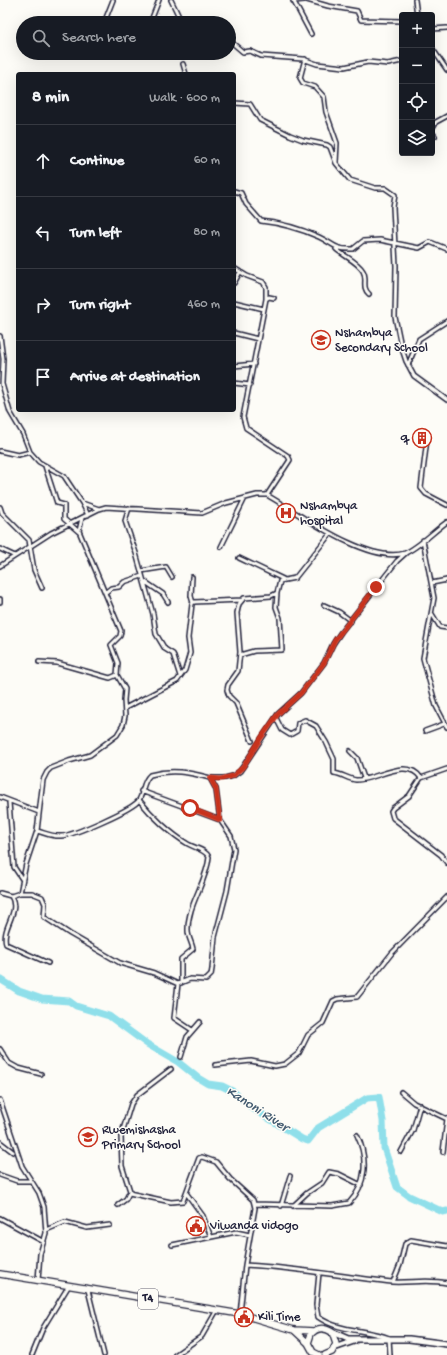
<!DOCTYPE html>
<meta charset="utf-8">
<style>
body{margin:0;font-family:"Gochi Hand",sans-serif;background:#20242c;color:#f1f3f6}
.controls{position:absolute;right:12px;top:12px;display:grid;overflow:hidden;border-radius:4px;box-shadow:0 4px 16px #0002}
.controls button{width:36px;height:36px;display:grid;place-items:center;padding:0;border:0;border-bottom:1px solid #363941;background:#171b24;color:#f1f3f6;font:20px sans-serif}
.stop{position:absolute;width:12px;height:12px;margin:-9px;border:3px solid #c8321e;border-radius:50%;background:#fff}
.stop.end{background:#c8321e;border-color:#fff;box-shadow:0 1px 4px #0008}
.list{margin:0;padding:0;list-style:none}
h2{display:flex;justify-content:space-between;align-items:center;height:52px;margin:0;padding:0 16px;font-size:17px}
h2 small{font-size:13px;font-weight:400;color:#9ea1a6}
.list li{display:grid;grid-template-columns:26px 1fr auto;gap:12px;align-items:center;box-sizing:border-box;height:72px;padding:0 16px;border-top:1px solid #363941}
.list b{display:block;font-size:15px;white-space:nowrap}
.list em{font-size:13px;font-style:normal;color:#9ea1a6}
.icon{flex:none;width:22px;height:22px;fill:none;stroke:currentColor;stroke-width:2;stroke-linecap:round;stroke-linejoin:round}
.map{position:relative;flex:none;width:447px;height:1355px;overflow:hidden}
.search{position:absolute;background:#171b24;box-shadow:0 4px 16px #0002;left:16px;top:16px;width:220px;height:44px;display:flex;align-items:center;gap:10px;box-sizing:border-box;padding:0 14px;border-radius:22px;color:#9ea1a6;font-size:15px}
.panel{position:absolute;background:#171b24;box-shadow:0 4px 16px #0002;left:16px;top:72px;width:220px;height:340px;border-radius:4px}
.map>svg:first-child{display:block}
</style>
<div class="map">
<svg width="447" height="1355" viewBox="0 0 447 1355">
<rect width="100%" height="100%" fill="#fdfcf7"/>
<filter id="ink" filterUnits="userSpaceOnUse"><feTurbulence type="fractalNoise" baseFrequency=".025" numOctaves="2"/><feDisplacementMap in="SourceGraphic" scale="8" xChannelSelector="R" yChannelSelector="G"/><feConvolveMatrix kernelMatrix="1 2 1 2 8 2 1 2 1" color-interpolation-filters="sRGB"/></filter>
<g filter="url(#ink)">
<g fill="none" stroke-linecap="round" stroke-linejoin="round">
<path stroke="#8fdfea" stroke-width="7" d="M 0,979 L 19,991 L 42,999 L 69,1001 L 76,1006 L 109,1016 L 147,1044 L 178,1062 L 198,1078 L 208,1084 L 222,1086 L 234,1092 L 252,1108 L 302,1139 L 308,1141 L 318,1128 L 367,1098 L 379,1097 L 383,1121 L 384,1148 L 397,1187 L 409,1196 L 443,1212 L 447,1211"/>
<defs>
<path id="minor" d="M 171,0 L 182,23
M 293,0 L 311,34
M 307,0 L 328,6 L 357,11 L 361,20 L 402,21
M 415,0 L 417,15
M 293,1 L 304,0
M 152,18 L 159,0
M 104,23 L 113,0
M 432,29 L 447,28
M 229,40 L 243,52 L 250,51 L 261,56 L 303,59 L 317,64 L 344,67 L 368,62 L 388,64 L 402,61
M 432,48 L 447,70
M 305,59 L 300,78 L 303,83 L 315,87 L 324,97 L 326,112 L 337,143 L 336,163 L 350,180 L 375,188 L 385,188 L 395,195 L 393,207 L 396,266 L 395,317 L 401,346 L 406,361 L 414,376 L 447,400
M 183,64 L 186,74
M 234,103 L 250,104 L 260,120 L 290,135 L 303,140 L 327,145 L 330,147 L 336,163
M 432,129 L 436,122 L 447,116
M 432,132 L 435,136
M 234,191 L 241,193 L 246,204 L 261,221 C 280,223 301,229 319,237 C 334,244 334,250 353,249 L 363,241 L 380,240 L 419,248 L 430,242 L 447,249
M 336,249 C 345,257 357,261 363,271 C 368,279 361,287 369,294
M 234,268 L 247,276 L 263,282 L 266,287 L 266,299
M 234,283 L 240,272
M 234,302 L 264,309
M 234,333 L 258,339
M 0,336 L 3,359 L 2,384 L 10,412 L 23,434 L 30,452 L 39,462 L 64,476 L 82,503 L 99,509
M 408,365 L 419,339 L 447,321
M 234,366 L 254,364
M 234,383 L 250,385
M 423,433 L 427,439 L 421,488 L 426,494 L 447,505
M 0,451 L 18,455 L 30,452
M 45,466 L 57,503 L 64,505 L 64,519 L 79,532
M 267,495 L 290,460 L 288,456 L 246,428 L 243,417 L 266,299 L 269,297 L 274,298
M 82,503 L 88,515
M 0,507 L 2,513 L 29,540 L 34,570 L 42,588
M 129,508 L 125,521 L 136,553 L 153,614 L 156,634 L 165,649 L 173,654 L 180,676
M 82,518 L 79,531 L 121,631 L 120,636 L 111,645 L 118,663 L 117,675 L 125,689 L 124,700 L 125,716 L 123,725 L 117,735 L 90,755 L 69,761 L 51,768 L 47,772 L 43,780 L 37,831 L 26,864 L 20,893 L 32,893 L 42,897 L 45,904 L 44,917 L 70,934 L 120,963 L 154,973 L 178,984 L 190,979 L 206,980 L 211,975 L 212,969 L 215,937 L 227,891 L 234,849 L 231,836 L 220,820 L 216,789 L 210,778 L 225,778 L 233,776 L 240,771 L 278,714 L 301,693 L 324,663 L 333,644 L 341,632 L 397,561 L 407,552
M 423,540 L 434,598 L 423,658 L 436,706 L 447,727
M 221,547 L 245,498
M 0,549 L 15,556
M 239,558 L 283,579
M 0,566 L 51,533 L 99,509 L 106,507 L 202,513 L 226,503 L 257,495 L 267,495 C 298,513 369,565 405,553 C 418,548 435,530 447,522
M 141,571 L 166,567 L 172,577
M 192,577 L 191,596 L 193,603
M 144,581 L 163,594 L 168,602
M 432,583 L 447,580
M 106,592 L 111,588 L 119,587 L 124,582 L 142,576
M 0,599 L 0,602
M 324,605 L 339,612 L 351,621
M 432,614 L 440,627 L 447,628
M 240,655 L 254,651 L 282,650 L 280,618 L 276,607 L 277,593
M 39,662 L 57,663 L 110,678 L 117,675
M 125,708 L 177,681 L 185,670 L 190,653 L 188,638 L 192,604 L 194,602 L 242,600
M 276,718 L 282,730 L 290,735 L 297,731 L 298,723 L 305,720 L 316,726 L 326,742 L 334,759 L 334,773 C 342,774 348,779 356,780 C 375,781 407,756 421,778
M 425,731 L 444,724
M 252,741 L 236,703 L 229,696 L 227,690 L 228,685 L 238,671 L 240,652 L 237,613 L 239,604 L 244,598 L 271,596 L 277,593 L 280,581 L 295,578 L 330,534
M 350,751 L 357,758 L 364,778
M 447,769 L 421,778 L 409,796 L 393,808 L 391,811 L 393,818 L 441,855 L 447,863
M 141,791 L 220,820
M 0,797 L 39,812
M 139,800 C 152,816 171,834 188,844 C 195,848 206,850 209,857 C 207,882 187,905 188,931 C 188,937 192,943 193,949 L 181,959 L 181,983
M 9,802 L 14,867 L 22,879
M 37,831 C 45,833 53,837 61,836 C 72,836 134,809 139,800 C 144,792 142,782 150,775 C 171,769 189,772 210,778
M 0,893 L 11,896 L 20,893
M 11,896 C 21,912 1,927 6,944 L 48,963
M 178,984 L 174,1018 L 192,1030
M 0,1049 L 9,1063 L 18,1068 L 41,1074
M 181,1057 L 187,1037 L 200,1022
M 215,1065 L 251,1061 L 275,1066 L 285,1064 L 299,1053 L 308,1035 L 323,1023 L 333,1001 L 337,999 L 357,997 L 392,953 L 447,897
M 401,1092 L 414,1103 L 447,1119
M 0,1100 L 22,1166 L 39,1193 L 44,1207 L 46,1233 L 40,1254 L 38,1280
M 0,1142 L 13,1152
M 401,1152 L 413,1130 L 420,1105
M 443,1152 L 447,1119
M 0,1175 L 17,1181 L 31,1181
M 129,1193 L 171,1202 L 183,1201 L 199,1158 L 202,1157 L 216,1162 L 230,1179 L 253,1200 L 255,1208 L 245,1265 L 240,1314
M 187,1194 L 203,1216 L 211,1237
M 255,1204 L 332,1206 L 349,1203 C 367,1184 368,1158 357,1135
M 118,1205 L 126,1199 L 130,1191 L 122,1166 L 121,1136 L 131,1104 L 137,1095 L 171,1069
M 281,1206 L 290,1176
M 293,1206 L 307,1193 L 322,1183 L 329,1172 L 339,1174 L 361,1185
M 0,1218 L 44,1242
M 46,1230 L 65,1222 L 87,1228 L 110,1225
M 172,1245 L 236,1232 L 250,1235
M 245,1265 C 294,1267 343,1277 392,1282 C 410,1283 428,1279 447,1283
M 319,1273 L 316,1305 L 318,1317 C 339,1332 366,1329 389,1338 L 390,1355
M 393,1282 L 400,1265 L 405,1244 L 411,1240 L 447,1246
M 88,1290 L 104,1355
M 32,1355 L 43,1328 L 68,1287
M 175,1355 L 202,1336 L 217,1310"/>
<path id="primary" d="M 332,1332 L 348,1339 L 409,1339 L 447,1344
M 334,1348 L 354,1341"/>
<path id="trunk" d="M 0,1274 L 240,1314 L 294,1330 L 314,1331
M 294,1330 L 308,1343 L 313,1352 L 319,1355
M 308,1343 L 311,1334 C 317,1327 324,1327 332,1332 L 336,1344 L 332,1352 L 325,1355"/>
</defs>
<use href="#minor" stroke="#22223b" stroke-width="6"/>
<use href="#primary" stroke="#22223b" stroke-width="8"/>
<use href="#trunk" stroke="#22223b" stroke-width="8"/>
<use href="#minor" stroke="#fdfcf7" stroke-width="3"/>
<use href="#primary" stroke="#fdfcf7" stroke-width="5"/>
<use href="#trunk" stroke="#fdfcf7" stroke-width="5.5"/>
</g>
</g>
<g fill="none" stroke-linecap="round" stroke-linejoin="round" filter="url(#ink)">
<path stroke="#c8321e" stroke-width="5" d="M 190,808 L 220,820 L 216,789 L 210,778 L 221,779 L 233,776 L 243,767 L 261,738 L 278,714 L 301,693 L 324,663 L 335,640 L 376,587"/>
</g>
<defs>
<symbol id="school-ring" viewBox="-11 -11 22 22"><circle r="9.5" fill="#fdfcf7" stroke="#c8321e" stroke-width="1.5"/><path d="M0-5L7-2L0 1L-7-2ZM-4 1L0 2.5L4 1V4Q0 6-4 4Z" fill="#c8321e"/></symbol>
<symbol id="building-ring" viewBox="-11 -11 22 22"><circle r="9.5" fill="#fdfcf7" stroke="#c8321e" stroke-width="1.5"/><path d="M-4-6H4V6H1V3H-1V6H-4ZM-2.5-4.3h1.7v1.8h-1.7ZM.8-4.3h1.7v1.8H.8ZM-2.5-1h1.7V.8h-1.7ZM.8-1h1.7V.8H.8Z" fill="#c8321e"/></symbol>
<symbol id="hospital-ring" viewBox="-11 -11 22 22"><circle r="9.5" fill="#fdfcf7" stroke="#c8321e" stroke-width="1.5"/><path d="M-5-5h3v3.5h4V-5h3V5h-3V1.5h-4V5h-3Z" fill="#c8321e"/></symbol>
<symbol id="civic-ring" viewBox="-11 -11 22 22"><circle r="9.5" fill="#fdfcf7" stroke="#c8321e" stroke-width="1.5"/><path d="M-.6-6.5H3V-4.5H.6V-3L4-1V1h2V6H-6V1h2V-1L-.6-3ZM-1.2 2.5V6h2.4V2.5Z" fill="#c8321e"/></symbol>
</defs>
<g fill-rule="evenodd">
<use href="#school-ring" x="310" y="329" width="22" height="22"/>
<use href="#building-ring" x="411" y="427" width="22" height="22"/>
<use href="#hospital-ring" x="275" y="502" width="22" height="22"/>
<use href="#school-ring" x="77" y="1126" width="22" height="22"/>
<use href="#civic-ring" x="185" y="1215" width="22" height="22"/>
<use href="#civic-ring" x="233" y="1306" width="22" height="22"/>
</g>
<g text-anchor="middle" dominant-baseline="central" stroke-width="3" stroke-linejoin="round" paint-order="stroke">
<rect fill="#fdfcf7" stroke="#646373" stroke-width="1" x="138" y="1289" width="20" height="20" rx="3"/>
<g font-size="12" font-weight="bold" fill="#22223b">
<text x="148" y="1299">T4</text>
</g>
<g font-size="13" fill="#22223b" stroke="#fdfcf7" text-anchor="start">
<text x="335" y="333">Nshambya<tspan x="335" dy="15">Secondary School</tspan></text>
<text x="408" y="438" text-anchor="end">q</text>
<text x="300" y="506">Nshambya<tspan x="300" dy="15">hospital</tspan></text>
<text x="102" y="1130">Rwemishasha<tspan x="102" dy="15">Primary School</tspan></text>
<text x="210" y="1226">Viwanda vidogo</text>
<text x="258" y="1317">Kili Time</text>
</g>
<g font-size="14" font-style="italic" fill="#435b70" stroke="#fdfcf7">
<text transform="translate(257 1110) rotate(33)">Kanoni River</text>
</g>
</g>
</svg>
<div class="controls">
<button>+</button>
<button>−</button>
<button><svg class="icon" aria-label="locate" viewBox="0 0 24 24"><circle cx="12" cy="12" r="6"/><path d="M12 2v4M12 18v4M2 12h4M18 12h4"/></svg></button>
<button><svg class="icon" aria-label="layers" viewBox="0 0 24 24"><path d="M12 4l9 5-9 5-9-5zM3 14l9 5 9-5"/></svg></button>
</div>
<div class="stop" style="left:190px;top:808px"></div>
<div class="stop end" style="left:376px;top:587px"></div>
<div class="search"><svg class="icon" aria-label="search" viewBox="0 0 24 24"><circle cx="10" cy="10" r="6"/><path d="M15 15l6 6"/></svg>Search here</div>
<section class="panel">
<h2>8 min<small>Walk · 600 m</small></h2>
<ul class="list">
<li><svg class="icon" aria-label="ahead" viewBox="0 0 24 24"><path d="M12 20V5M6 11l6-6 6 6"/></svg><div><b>Continue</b></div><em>60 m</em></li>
<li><svg class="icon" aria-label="left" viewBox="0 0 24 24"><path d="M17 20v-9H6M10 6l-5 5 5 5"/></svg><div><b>Turn left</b></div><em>80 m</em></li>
<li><svg class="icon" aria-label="right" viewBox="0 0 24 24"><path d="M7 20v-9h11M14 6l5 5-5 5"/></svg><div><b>Turn right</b></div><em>460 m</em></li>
<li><svg class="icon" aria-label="arrive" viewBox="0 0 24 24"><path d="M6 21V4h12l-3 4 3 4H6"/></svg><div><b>Arrive at destination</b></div></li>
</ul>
</section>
</div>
